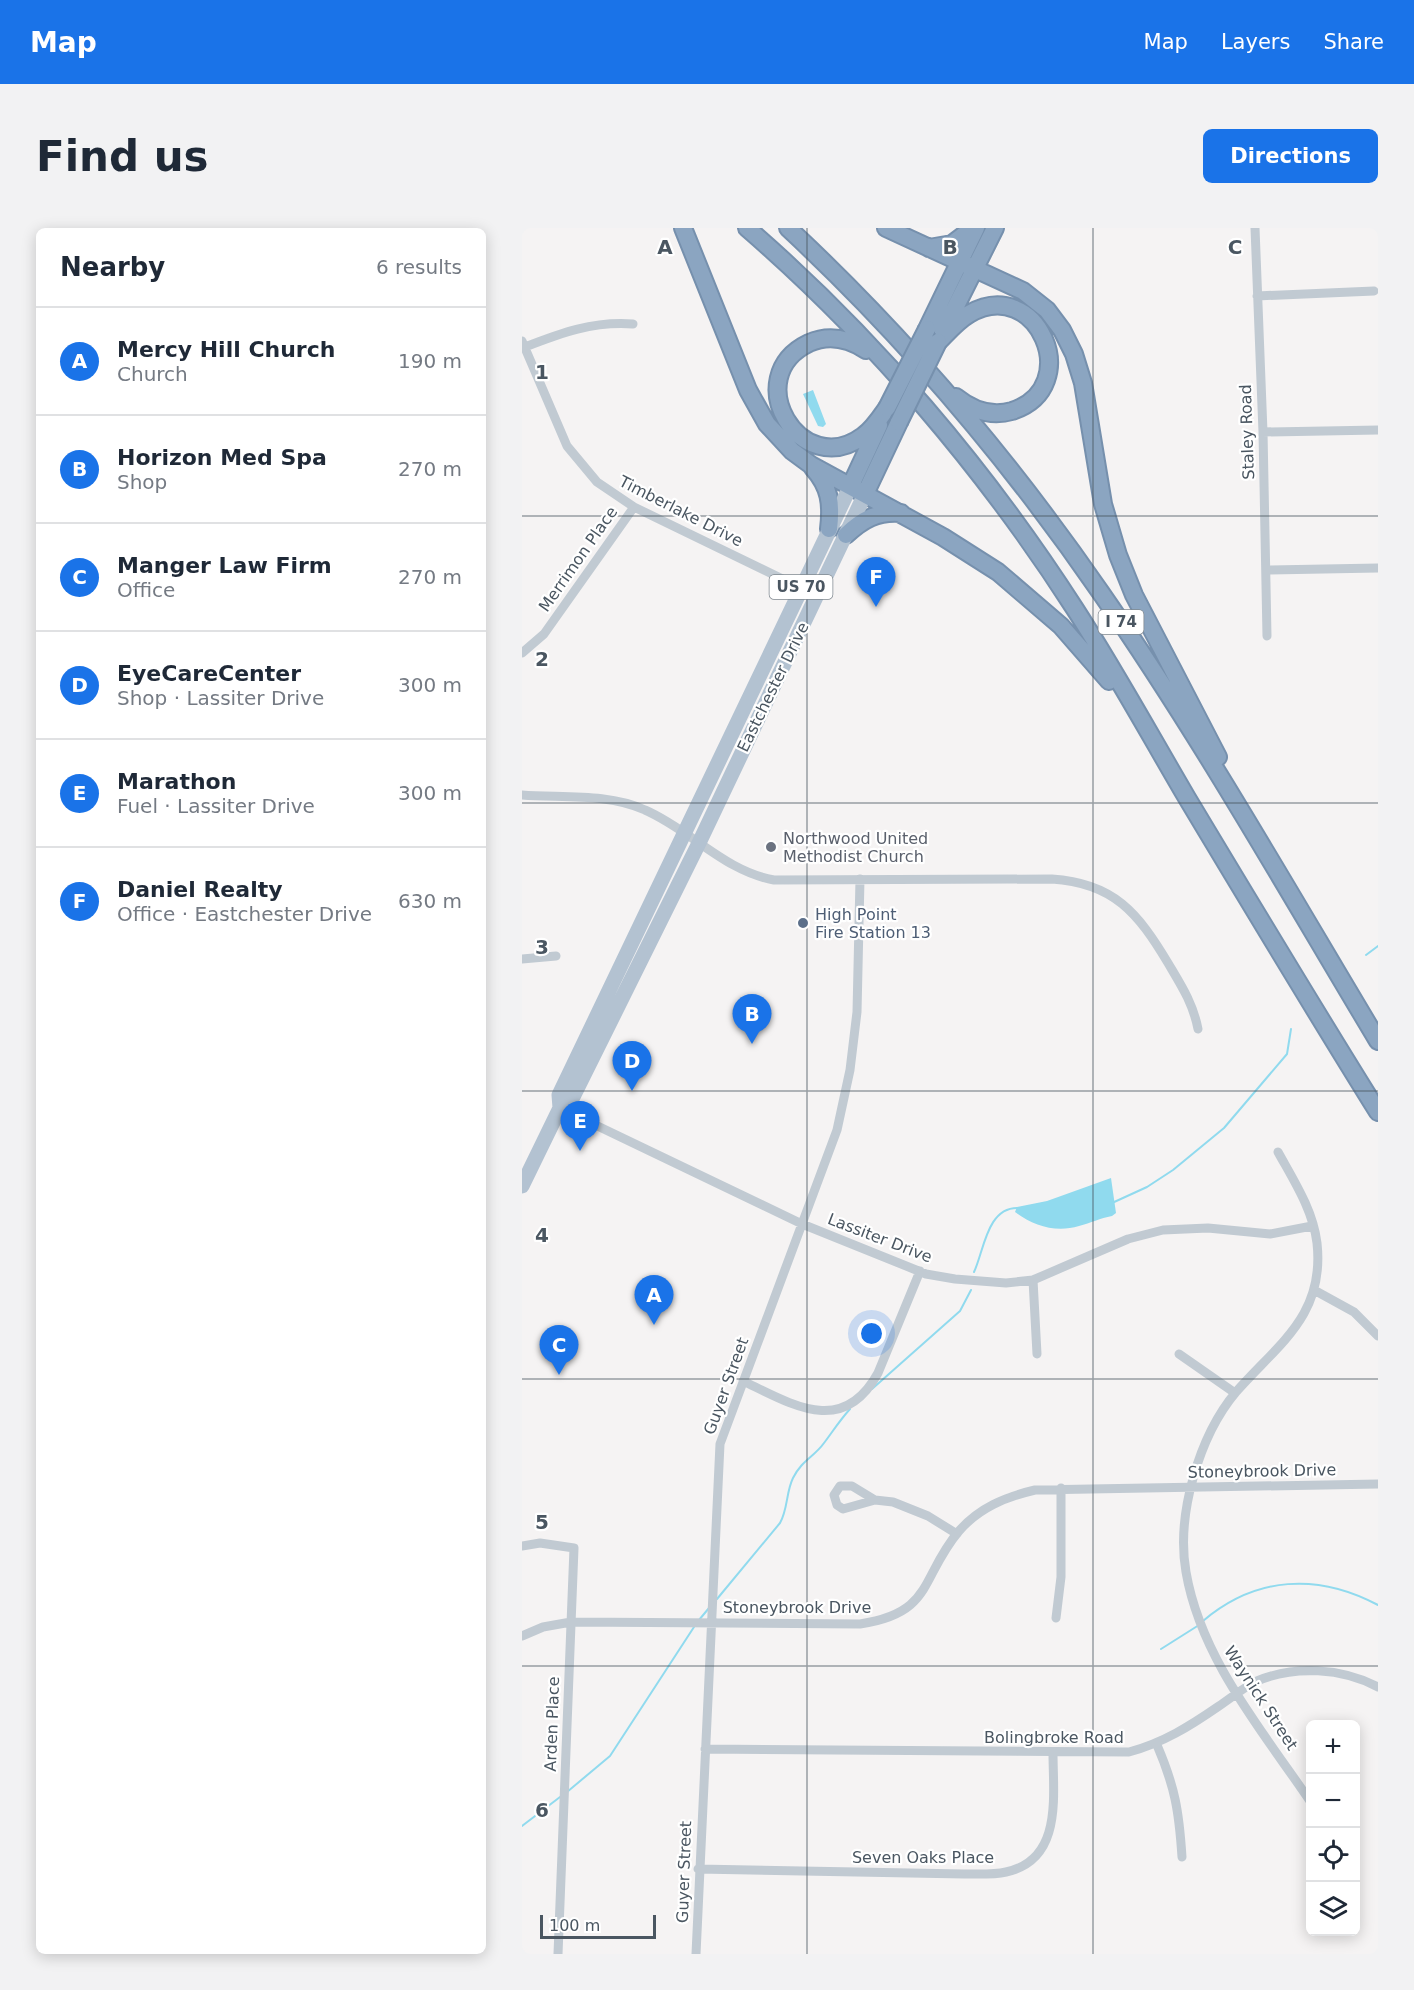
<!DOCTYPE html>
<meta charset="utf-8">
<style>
body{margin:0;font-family:"DejaVu Sans",sans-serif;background:#f2f2f3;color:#1f2937}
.controls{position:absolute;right:18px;bottom:18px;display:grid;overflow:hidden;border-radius:9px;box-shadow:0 3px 15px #0003}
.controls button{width:54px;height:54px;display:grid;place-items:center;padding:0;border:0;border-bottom:2px solid #e0e1e3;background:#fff;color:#1f2937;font:30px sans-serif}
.scale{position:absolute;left:18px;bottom:15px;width:116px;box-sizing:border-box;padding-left:6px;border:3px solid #4a5661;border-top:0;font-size:16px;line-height:21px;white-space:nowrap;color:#4a5661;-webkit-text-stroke:4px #fff;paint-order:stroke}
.you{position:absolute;left:350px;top:1106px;width:21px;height:21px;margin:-15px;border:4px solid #fff;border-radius:50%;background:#1a73e8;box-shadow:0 0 0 9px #1a73e833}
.badge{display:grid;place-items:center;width:39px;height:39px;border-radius:50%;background:#1a73e8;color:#fff;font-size:20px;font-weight:700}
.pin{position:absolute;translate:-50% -50px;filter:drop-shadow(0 2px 3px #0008)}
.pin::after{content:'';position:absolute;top:32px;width:21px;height:18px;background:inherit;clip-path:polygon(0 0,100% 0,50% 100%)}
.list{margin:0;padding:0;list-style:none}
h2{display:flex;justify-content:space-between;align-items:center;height:78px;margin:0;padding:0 24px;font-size:26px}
h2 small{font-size:20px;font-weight:400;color:#747a83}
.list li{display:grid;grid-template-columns:39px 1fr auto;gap:18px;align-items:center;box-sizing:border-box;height:108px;padding:0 24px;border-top:2px solid #e0e1e3}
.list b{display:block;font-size:22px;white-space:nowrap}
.list p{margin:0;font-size:20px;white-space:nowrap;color:#747a83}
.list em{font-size:20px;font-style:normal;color:#747a83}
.icon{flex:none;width:33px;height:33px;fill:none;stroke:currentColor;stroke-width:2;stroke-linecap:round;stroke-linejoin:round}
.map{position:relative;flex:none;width:856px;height:1726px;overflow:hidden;border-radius:9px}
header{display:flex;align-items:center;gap:36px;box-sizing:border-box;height:84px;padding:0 30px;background:#1a73e8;color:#fff}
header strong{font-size:28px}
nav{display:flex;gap:33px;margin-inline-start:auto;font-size:21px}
.intro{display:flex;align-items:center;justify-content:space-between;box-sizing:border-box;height:144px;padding:0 36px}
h1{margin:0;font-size:42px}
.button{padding:15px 27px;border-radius:9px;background:#1a73e8;color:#fff;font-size:21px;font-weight:700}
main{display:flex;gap:36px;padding:0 36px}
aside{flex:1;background:#fff;border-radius:9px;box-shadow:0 3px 15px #0003}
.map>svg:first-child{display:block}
</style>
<header>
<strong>Map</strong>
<nav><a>Map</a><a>Layers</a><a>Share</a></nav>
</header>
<div class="intro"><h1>Find us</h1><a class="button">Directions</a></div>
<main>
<aside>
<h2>Nearby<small>6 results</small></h2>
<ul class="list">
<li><span class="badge">A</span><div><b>Mercy Hill Church</b><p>Church</p></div><em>190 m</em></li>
<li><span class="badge">B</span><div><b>Horizon Med Spa</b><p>Shop</p></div><em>270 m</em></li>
<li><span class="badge">C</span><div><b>Manger Law Firm</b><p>Office</p></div><em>270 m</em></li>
<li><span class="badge">D</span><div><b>EyeCareCenter</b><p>Shop · Lassiter Drive</p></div><em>300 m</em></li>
<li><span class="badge">E</span><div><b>Marathon</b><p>Fuel · Lassiter Drive</p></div><em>300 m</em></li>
<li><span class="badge">F</span><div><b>Daniel Realty</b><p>Office · Eastchester Drive</p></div><em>630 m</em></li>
</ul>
</aside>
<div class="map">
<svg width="856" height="1726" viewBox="0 0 856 1726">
<rect width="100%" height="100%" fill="#f5f3f3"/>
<path fill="#90daee" d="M 291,162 L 304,196 L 301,199 L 296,198 L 281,166 Z
M 589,950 L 594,985 L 590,988 C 578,990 569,995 557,998 C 534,1005 512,998 493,984 L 495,979 L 525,973 Z"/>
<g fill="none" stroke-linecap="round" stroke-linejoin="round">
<path stroke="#90daee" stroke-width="2" d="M 844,727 L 856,718
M 590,975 L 625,959 L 651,942 L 702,900 L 765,826 L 769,801
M 452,1044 C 462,1023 465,978 497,980
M 350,1161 L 438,1083 L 449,1062
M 195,1371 L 258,1295 C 266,1281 264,1264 271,1250 C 280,1232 292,1229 302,1215 C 311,1203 318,1192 328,1181
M 177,1392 L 187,1380
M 681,1393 C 734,1348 796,1345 856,1377
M 639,1421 L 677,1397
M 45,1564 L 88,1528 L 172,1399
M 0,1598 L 38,1569"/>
<defs>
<path id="highway" d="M 161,0 L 226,162 L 245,196 L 270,223 L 289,237 L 421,309 L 476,344 L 539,398 L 587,453
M 225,0 C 351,109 463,241 553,381 C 593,443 628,507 665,570 C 728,675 791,780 856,884
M 266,0 C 383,109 488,233 579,365 C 679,509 766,663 856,813
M 364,0 L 501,63 L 525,82 L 540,102 L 552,126 L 561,155 L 581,276 L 596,327 L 612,367 L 696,529
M 407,20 L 430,16 L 451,0
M 405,101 L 454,0
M 421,104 L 473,0
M 416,114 C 426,104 435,93 447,86 C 515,46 564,159 490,183 C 469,189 450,182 434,169
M 344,122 C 327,111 307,106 287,115 C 216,149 279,254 341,208 C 351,201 358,190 365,180
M 291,240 C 308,259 310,276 307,301
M 329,257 L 357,197
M 343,266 L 377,194
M 324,307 C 340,292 355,283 379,285"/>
</defs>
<use href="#highway" stroke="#7690ad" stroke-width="20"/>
<path stroke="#c1cad2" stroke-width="9" d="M 733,0 L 741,204 L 745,408
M 735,68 L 852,63
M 0,113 L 45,218 L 75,254 L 112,279 L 279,360
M 3,119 C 39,105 71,93 111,96
M 741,204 L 856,202
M 744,342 L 856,340
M 0,425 L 22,406 L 112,279
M 0,567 C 39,570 87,565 123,582 C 169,602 202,643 252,652 L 530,651 C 592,655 616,685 646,735 C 659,757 671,775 676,801
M 0,731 L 34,728
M 38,880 L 280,996 L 404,1046 L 433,1051 L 484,1055 L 511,1052 L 606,1011 L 641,1002 L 686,1000 L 748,1006 L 790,998
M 756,924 C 772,953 791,982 795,1015 C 803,1088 756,1116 714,1164 C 677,1208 654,1287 664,1344 C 679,1431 740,1502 788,1573
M 511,1052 L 515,1126
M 792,1062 L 832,1084 L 856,1108
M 657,1126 L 713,1165
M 221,1153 C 271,1177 321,1209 356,1145 L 398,1043
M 353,1272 L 330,1258 L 318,1258 L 312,1267 L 315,1277 L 321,1281 L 353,1272 L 371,1274 L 406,1288 L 435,1306
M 0,1318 L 18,1315 L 52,1320 L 36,1726
M 534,1390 L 539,1349 L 539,1260
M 0,1408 L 21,1399 L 49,1394 L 338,1396 C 412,1385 398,1349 437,1303 C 457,1280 483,1269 513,1262 L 856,1256
M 635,1517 C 653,1559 657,1583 660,1629
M 183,1521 L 607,1524 C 641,1515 668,1498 697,1478 C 709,1470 722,1459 735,1453 C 773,1437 820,1440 856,1459
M 176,1641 L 442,1646 C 455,1646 471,1647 484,1644 C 541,1632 531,1568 531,1525
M 174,1726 L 198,1216 L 315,902 L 328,842 L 335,784 L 338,651"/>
<path stroke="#b3c2d1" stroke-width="15" d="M 38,880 L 49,873 L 177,615 L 343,266
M 0,958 L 38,880 L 37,867 L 329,257"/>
<use href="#highway" stroke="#8ba5c1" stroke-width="16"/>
<defs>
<path id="highway-bridge" d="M 365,180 L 405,101
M 377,194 L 416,114"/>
</defs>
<use href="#highway-bridge" stroke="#7690ad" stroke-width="20" stroke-linecap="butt"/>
<use href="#highway-bridge" stroke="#8ba5c1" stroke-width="16"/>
</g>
<path fill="none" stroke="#4a5661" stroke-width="1.5" stroke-opacity="0.55" d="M 285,0 L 285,1726M 571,0 L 571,1726M 0,288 L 856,288M 0,575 L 856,575M 0,863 L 856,863M 0,1151 L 856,1151M 0,1438 L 856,1438"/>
<circle fill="#6b7280" stroke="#fff" stroke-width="2" cx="249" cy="619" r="6"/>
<circle fill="#5c6f8a" stroke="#fff" stroke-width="2" cx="281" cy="695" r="6"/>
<g text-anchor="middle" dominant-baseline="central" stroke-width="4.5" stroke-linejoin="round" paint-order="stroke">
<g fill="#fff" stroke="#808990" stroke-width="1.5">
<rect x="247.5" y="347" width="63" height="24" rx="4.5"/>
<rect x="576.5" y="382" width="45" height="24" rx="4.5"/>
</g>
<g font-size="15" font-weight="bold" fill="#4a5661">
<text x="279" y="359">US 70</text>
<text x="599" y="394">I 74</text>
</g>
<g font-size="16" fill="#4a5661" stroke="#fff">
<text transform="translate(725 204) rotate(-92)">Staley Road</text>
<text transform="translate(159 283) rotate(27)">Timberlake Drive</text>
<text transform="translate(56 331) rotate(-55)">Merrimon Place</text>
<text transform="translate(251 459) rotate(-64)">Eastchester Drive</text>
<text transform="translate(358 1010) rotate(21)">Lassiter Drive</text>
<text transform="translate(204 1158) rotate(-70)">Guyer Street</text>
<text transform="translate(740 1243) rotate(-1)">Stoneybrook Drive</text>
<text x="275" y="1379">Stoneybrook Drive</text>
<text transform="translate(739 1470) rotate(57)">Waynick Street</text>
<text transform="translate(30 1496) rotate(-88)">Arden Place</text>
<text x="532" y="1509">Bolingbroke Road</text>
<text x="401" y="1629">Seven Oaks Place</text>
<text transform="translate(162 1644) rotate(-88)">Guyer Street</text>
</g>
<g font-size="16" fill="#5b616d" stroke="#fff" text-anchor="start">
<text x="261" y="610">Northwood United<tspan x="261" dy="18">Methodist Church</tspan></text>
</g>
<g font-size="16" fill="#4e5e75" stroke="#fff" text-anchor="start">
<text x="293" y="686">High Point<tspan x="293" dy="18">Fire Station 13</tspan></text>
</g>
</g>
<g font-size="20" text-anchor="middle" font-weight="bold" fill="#4a5661" stroke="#fff" stroke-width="4.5" stroke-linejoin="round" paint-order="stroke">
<text x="143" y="26">A</text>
<text x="428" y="26">B</text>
<text x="713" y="26">C</text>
<text x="20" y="151">1</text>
<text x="20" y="438">2</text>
<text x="20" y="726">3</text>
<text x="20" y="1014">4</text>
<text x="20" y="1301">5</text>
<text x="20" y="1589">6</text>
</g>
</svg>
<div class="controls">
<button>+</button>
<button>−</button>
<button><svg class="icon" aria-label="locate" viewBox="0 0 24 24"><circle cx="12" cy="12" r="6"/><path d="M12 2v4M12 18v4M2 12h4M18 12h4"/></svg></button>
<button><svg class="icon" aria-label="layers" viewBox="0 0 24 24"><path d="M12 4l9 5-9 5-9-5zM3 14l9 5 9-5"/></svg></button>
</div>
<div class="scale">100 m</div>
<div class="you"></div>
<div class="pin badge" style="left:132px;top:1097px">A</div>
<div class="pin badge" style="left:230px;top:816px">B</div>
<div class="pin badge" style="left:37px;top:1147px">C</div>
<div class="pin badge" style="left:110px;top:863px">D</div>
<div class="pin badge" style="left:58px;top:923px">E</div>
<div class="pin badge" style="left:354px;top:379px">F</div>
</div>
</main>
